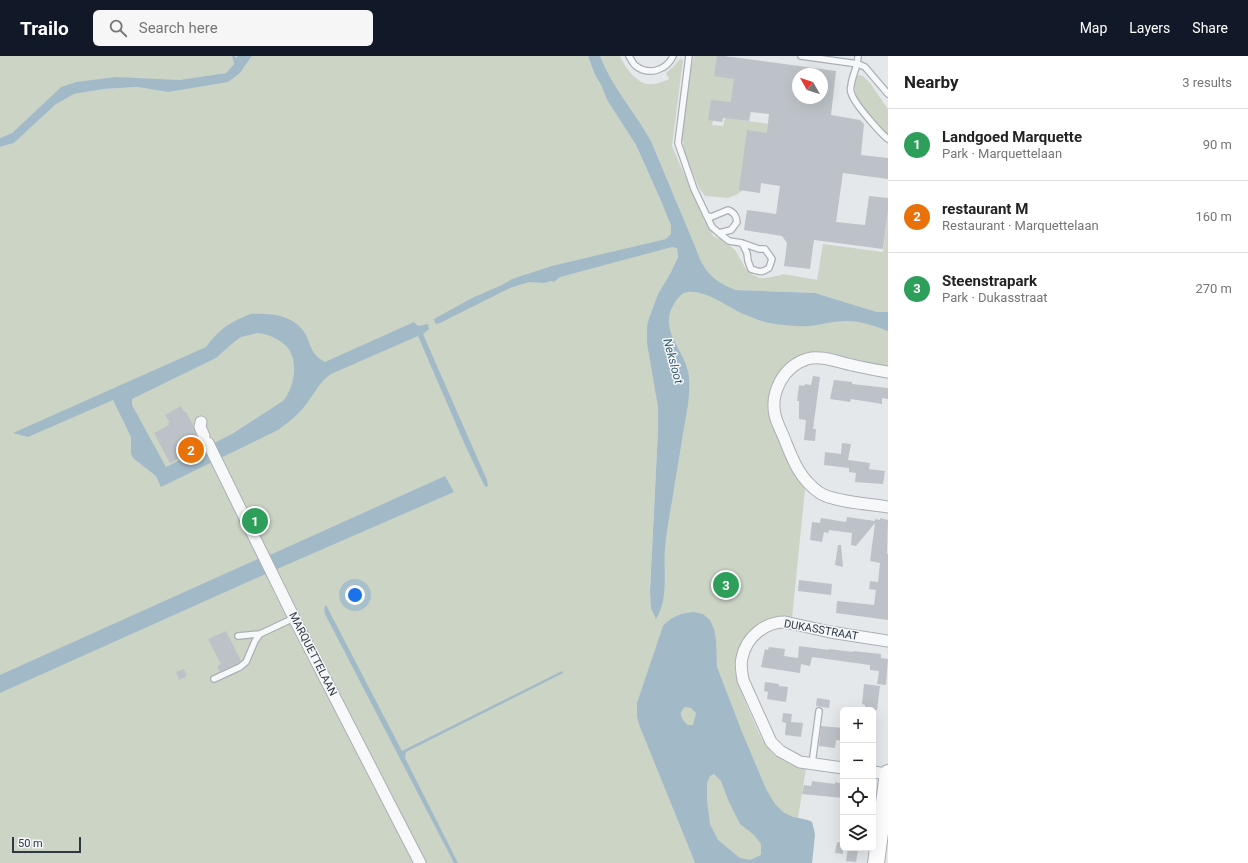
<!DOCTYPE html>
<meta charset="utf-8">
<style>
body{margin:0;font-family:Roboto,sans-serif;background:#f6f6f6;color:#222}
.controls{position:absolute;right:12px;bottom:12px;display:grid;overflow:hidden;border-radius:6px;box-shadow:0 4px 16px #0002}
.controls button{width:36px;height:36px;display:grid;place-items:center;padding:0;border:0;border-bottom:1px solid #e0e0e0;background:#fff;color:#222;font:20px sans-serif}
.compass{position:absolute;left:792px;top:12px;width:36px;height:36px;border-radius:50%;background:#fff;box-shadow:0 4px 16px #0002;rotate:309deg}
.scale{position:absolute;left:12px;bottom:10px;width:69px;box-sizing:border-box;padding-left:4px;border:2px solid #2d3842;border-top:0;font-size:11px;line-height:14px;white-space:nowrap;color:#2d3842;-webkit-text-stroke:3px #f4f6f8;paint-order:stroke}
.you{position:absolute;left:355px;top:539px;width:14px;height:14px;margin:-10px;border:3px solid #fff;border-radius:50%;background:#1a73e8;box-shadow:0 0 0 6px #1a73e833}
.badge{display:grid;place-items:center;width:26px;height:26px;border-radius:50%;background:#111827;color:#fff;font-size:13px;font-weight:700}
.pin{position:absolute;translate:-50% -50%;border:2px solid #fff;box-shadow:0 1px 4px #0006}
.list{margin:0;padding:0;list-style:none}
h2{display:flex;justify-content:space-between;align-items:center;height:52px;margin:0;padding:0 16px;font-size:17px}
h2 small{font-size:13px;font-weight:400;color:#767676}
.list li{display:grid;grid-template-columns:26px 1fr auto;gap:12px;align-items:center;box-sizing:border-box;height:72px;padding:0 16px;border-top:1px solid #e0e0e0}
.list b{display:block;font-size:15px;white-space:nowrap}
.list p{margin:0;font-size:13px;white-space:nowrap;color:#767676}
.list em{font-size:13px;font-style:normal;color:#767676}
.icon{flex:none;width:22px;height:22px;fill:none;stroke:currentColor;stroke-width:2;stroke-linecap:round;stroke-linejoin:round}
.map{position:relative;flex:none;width:888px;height:807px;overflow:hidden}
header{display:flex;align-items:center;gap:24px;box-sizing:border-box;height:56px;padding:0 20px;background:#111827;color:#fff}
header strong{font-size:19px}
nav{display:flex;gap:22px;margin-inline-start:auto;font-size:14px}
.search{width:280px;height:36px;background:#f6f6f6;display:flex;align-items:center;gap:10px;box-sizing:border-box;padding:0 14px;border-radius:6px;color:#767676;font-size:15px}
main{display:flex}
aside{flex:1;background:#fff}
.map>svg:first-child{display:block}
</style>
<header>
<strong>Trailo</strong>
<div class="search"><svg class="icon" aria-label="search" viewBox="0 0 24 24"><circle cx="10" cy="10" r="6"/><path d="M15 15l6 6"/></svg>Search here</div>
<nav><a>Map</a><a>Layers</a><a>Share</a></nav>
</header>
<main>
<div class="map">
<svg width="888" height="807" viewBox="0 0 888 807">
<rect width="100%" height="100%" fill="#e4e8eb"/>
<path fill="#ccd4c6" d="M 0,0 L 232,0 L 234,8 L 226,17 L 179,24 L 61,31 L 12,77 L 0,82 Z
M 252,0 L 588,0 L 594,17 L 602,31 L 607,44 L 636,89 L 661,145 L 671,170 L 671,178 L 677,192 L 678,201 L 671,216 L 658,238 L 649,262 L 658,351 L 658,374 L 650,535 L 674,341 L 656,276 L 688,217 L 721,234 L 888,264 L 888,311 L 808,299 L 773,333 C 781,366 784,406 805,433 L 792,562 C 770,564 760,563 746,582 C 739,590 736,599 735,610 C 735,626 752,661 759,677 C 770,699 782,707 806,713 L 798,762 L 812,766 L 815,778 L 812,807 L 0,807 L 0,91 L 14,87 L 55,49 L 74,38 L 104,33 L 137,31 L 168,36 L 240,17 Z
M 600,0 L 620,0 C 624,10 636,27 648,28 C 656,29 662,26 669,23 L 666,17 L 673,11 L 680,3 L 683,4 L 672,90 L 704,164 L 714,181 L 722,183 L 728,188 L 735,194 L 746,213 L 753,219 L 760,222 L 766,222 L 782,219 L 783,218 L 817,224 L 823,188 L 883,196 L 888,155 L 888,256 L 877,256 L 815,237 L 736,234 C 714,225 704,216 697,195 L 651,85 C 635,56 612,31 600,0 Z
M 694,0 L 718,0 L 738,21 L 734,50 L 715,57 L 712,69 L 723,70 L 725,62 L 791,71 L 743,125 L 742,135 L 736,139 L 728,142 L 705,140 L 699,132 L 684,96 L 683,86 L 681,84 L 690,17 Z
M 860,19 L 863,20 L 870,27 L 888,53 L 888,79 C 880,73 859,48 856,39 C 854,32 855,27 857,20 Z"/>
<path fill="#a2bac8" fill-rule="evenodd" d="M 232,0 L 235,0 L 236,2 L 237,0 L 252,0 L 240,17 L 228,26 L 168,36 L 137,31 L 104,33 L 74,38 L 55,49 L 14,87 L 0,91 L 0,82 L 12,77 L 61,31 L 76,26 L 116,21 L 179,24 L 226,17 L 234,8 Z
M 588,0 L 600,0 C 612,31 635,56 651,85 L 697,195 C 704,216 715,226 736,234 L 815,237 L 877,256 L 888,256 L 888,275 C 875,270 861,265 847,265 C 835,265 823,268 811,270 C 798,271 782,269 769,267 C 761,265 753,262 746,259 C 730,253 702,230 684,237 C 679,240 676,244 674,248 C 657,275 687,295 689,321 C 691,345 684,367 681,390 C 679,402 677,414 675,426 C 672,448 667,469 665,492 C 663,513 669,544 656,563 L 651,552 L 650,535 L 658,374 L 658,351 L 647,287 L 647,271 L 649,262 L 658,238 L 671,216 L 678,201 L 677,192 L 672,191 L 560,221 L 554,226 L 551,225 L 544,227 L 529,226 L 510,232 L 440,267 L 437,268 L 435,267 L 434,263 L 472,242 L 502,229 L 512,223 L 552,210 L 666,183 L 671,178 L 671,170 L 661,145 L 636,89 L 607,44 L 602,31 L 594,17 Z
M 251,258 C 271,257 295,259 306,279 C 312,292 311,298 325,306 L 414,266 L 418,270 L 428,268 L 429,273 L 423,278 L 487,424 L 488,430 L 486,431 L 484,429 L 465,389 L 418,280 L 331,318 C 318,327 314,339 304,351 C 297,360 287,367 278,374 L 161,431 L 156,420 L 133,402 L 131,397 L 131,381 L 113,344 L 28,381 L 13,377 L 206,291 C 218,274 231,265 251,258 ZM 257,277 C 268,278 280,283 288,292 C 299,307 294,332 283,345 L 232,378 L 166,411 L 132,349 L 132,343 L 216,302 L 234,286 L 241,281 Z
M 445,420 L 454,436 L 277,513 L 270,499 Z
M 260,502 L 268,517 L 0,637 L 0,619 Z
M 326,549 L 402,695 L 562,615 L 563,617 L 406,696 L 405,702 L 458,807 L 454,807 L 340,587 L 325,558 L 324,552 Z
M 694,556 L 703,558 L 710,564 L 714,573 L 716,584 L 717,611 L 742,676 L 766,733 L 775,748 L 783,756 L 793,761 L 808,764 L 812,766 L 815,778 L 812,807 L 695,807 L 694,804 L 640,671 L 637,661 L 637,647 L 663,570 C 672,560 681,557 694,556 ZM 685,651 L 691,652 L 696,657 L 693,669 L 688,669 C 682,664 677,657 685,651 ZM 714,718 L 721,725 L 729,746 L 740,768 L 754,779 L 761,788 L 761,799 L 750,804 L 740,802 L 718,784 L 710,768 L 707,745 L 707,727 L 710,720 Z"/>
<path fill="#bcc2c7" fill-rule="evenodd" d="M 717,0 L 724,0 L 836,15 L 831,59 L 860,64 L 864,68 L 861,99 L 888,102 L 888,123 L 843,117 L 836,166 L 865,169 L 869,140 L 888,142 L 888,155 L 883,193 L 814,184 L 810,213 L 784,210 L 787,187 L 782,180 L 744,174 L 747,154 L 776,158 L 780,130 L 761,127 L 760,137 L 739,134 L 747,74 L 767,77 L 769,58 L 751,56 L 749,65 L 723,62 L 722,66 L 708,64 L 711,44 L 731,46 L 734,23 L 714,20 ZM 798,18 L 822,18 L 822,42 L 798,42 Z
M 813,320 L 820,321 L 813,373 L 816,373 L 815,385 L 804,384 L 806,364 L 799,363 L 799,345 L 797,345 L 799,329 L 804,330 L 805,328 L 811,329 Z
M 834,324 L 852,326 L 852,328 L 888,332 L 888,343 L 882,342 L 882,348 L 851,343 L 850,346 L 830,343 Z
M 181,350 L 184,356 L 186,356 L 193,369 L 194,374 L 198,383 L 201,386 L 202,391 L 170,407 L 154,377 L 169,369 L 168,367 L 170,367 L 165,359 Z
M 842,387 L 851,388 L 848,404 L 870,407 L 869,413 L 885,415 L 883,428 L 855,426 L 856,417 L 849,416 L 849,412 L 824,409 L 825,396 L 841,398 Z
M 847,461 L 875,465 L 875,463 L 880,464 L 880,462 L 888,464 L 887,498 L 888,498 L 888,564 L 836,557 L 837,545 L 874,549 L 876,534 L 869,533 L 870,525 L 878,526 L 880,507 L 870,505 L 875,467 L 856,490 L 851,489 L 852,477 L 829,474 L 828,477 L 824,476 L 822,486 L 810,484 L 812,466 L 820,467 L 821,462 L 846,466 Z
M 838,489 L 841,489 L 843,511 L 835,509 Z
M 799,524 L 832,528 L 831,539 L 798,535 Z
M 226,575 L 241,605 L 238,607 L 220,616 L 217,610 L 221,608 L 208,583 Z
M 799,590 L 829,594 L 829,593 L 853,596 L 853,595 L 881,598 L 881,602 L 888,603 L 886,629 L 877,628 L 879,615 L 870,614 L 870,609 L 812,601 L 810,610 L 801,608 L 800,617 L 761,611 L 765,593 L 768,594 L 769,591 L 785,593 L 784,600 L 798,602 Z
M 184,613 L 187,620 L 179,624 L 176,616 Z
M 765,626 L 779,628 L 779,630 L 788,631 L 786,646 L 767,643 L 768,636 L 764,635 Z
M 864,628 L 880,630 L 877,654 L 865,654 L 865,649 L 862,648 Z
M 817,642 L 830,644 L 829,652 L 816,650 Z
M 783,657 L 792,658 L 791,666 L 803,667 L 801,681 L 785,679 L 786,667 L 782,666 Z
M 821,670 L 843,672 L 843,685 L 836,684 L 835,692 L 819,690 Z
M 812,725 L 835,728 L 835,726 L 843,728 L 843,742 L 802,738 L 804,729 L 811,730 Z
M 837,786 L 843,787 L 843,798 L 835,797 Z
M 848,792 L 858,794 L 856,806 L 846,805 Z"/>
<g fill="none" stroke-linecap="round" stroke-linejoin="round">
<defs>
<path id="lane" d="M 629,0 C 631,3 633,8 636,10 C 649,20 667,14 673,0
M 689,0 L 678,87 L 694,133 L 712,171 L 719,177 L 729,185 L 742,187 L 759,193 L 765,193 L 772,203 L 769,212 C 762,217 759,216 751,213 L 748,205 L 747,197 L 742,187
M 801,0 L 858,8 L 865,11 L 888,38
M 858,0 C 858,11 852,19 851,30 C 850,33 851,37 852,39 C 855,48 881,78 888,83
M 706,159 L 711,161 L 728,154 C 735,157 736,160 737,166 L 731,174 L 719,177
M 238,580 L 260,578 L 294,562
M 214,623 L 240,611 L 246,606 L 255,585 L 260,578
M 812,708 L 819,655"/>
<path id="street" d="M 888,316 C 876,314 864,312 852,309 C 837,306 822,299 807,303 C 784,310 770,336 775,359 C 777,368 783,378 786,387 C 794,407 801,424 820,437 C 834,446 870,448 888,451
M 201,366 L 200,371 L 204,380
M 208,387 L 294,562 L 420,807
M 843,712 L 800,706 L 780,695 L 771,686 L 743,624 C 742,617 740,609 742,602 C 746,581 765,566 785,566 L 830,576 L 888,585
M 873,716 L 888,718"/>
<path id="secondary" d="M 876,807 L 888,717"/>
</defs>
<use href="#lane" stroke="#a9b0b5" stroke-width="8"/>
<use href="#street" stroke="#a9b0b5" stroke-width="13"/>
<use href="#secondary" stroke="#a9b0b5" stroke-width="18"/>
<use href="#lane" stroke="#f7f8f9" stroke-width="5.5"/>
<use href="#street" stroke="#f7f8f9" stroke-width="11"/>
<use href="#secondary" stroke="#fff" stroke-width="16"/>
</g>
<g text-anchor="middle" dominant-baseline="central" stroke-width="3" stroke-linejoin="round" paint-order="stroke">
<g font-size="11" fill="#2d3842" stroke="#f4f6f8">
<text transform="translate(821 574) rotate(10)">DUKASSTRAAT</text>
<text transform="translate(313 598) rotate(63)">MARQUETTELAAN</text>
</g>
<g font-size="12" font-style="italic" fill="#3a5c73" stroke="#f4f6f8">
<text transform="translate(673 305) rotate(75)">Neksloot</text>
</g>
</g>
</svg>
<div class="controls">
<button>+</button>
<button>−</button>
<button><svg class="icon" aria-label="locate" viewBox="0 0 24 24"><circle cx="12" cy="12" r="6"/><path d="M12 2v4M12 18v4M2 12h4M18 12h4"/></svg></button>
<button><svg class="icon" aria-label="layers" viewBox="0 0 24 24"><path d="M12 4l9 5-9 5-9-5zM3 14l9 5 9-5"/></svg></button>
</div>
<svg class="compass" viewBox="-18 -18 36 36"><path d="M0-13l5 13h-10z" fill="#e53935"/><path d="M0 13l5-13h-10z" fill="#767676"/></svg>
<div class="scale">50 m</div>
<div class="you"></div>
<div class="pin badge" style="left:255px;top:465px;background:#2e9e5b">1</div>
<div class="pin badge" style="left:191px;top:394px;background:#e8710a">2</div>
<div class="pin badge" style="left:726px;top:529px;background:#2e9e5b">3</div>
</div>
<aside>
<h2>Nearby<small>3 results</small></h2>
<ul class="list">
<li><span class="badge" style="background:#2e9e5b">1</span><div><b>Landgoed Marquette</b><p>Park · Marquettelaan</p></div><em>90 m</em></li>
<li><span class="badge" style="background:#e8710a">2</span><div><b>restaurant M</b><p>Restaurant · Marquettelaan</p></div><em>160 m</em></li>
<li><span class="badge" style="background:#2e9e5b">3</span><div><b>Steenstrapark</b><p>Park · Dukasstraat</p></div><em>270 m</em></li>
</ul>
</aside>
</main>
